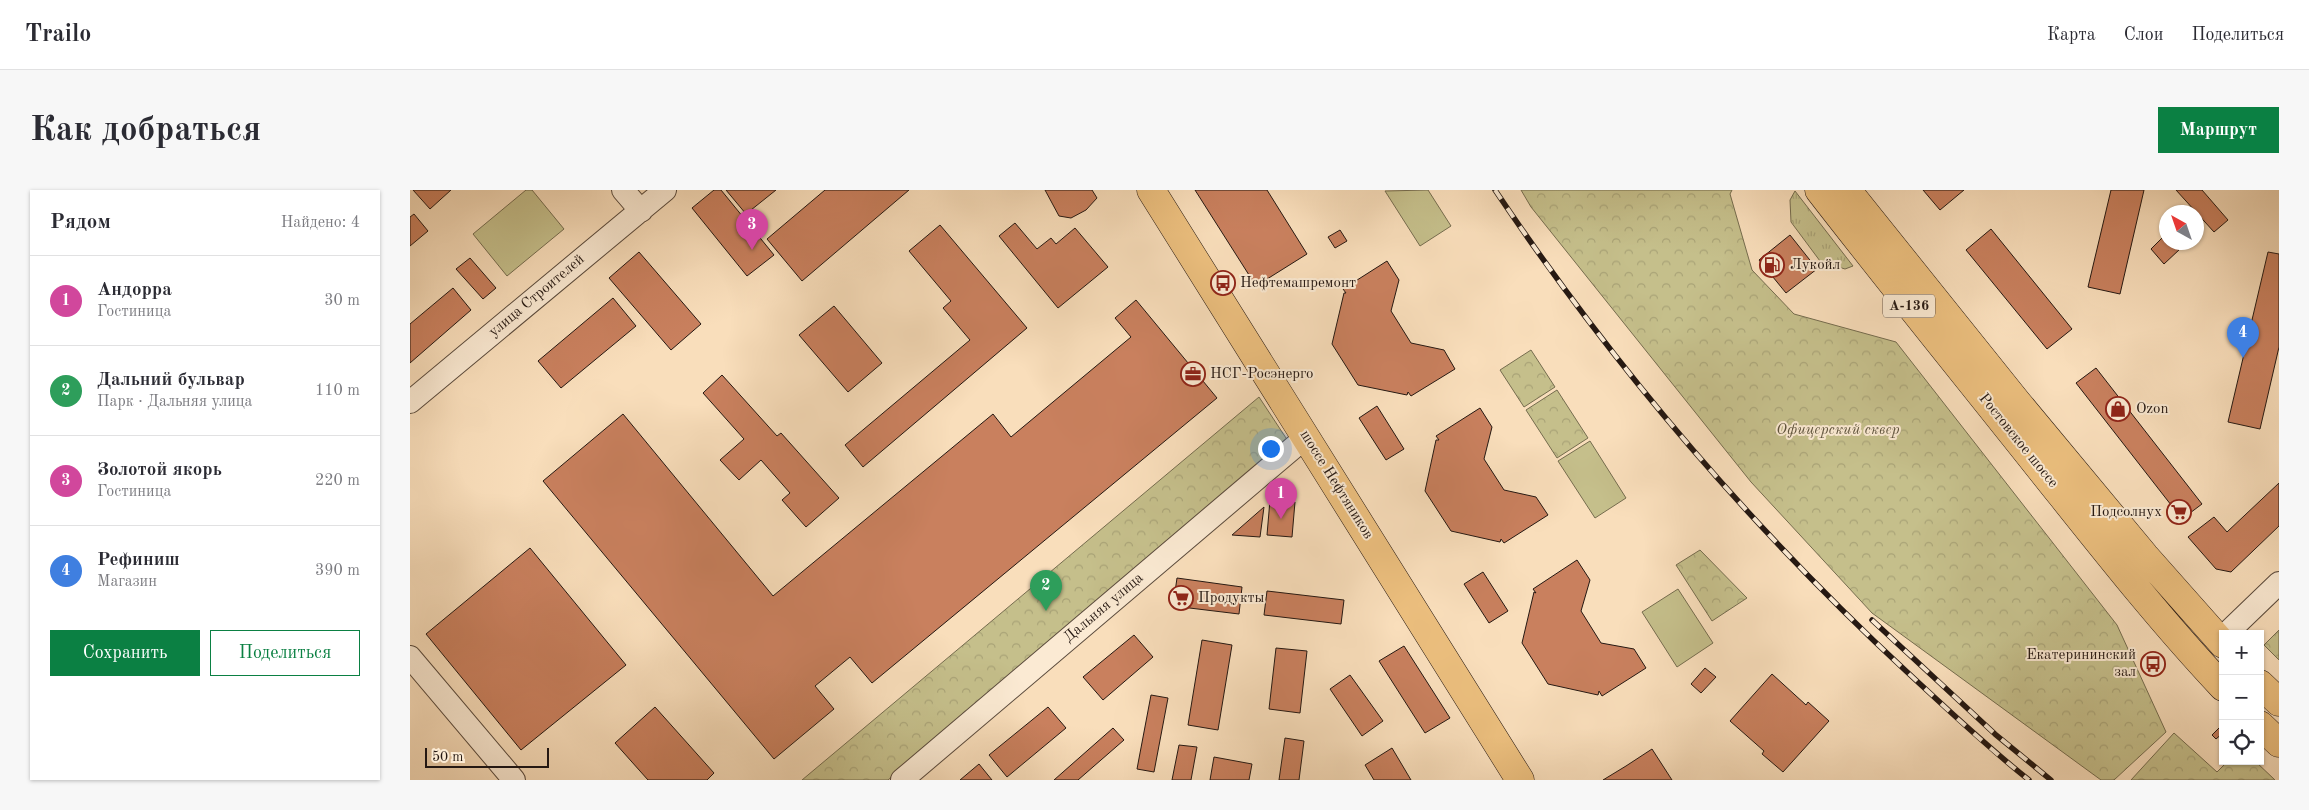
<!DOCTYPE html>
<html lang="ru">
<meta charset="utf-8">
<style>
body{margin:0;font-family:"Old Standard TT",serif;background:#f7f7f7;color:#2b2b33}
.controls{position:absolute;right:15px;bottom:15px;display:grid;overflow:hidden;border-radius:0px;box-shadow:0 1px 4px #0004}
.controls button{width:45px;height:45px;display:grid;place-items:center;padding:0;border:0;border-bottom:1px solid #e1e1e2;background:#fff;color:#2b2b33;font:25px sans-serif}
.compass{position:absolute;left:1749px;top:15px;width:45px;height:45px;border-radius:50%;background:#fff;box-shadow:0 1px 4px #0004;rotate:320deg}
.scale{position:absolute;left:15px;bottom:12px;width:124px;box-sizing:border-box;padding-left:5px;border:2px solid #251812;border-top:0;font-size:14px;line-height:18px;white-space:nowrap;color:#251812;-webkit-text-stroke:4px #fbead3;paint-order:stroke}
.you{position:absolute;left:860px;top:258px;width:18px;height:18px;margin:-12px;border:4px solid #fff;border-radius:50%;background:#1a73e8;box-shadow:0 0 0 8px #1a73e833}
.badge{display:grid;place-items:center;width:32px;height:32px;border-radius:50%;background:#0b8043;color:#fff;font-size:16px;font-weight:700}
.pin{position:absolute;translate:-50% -41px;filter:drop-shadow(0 1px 2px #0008)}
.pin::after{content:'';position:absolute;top:26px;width:18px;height:15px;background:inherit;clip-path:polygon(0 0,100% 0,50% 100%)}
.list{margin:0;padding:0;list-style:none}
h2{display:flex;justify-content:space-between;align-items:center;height:65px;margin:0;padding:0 20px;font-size:21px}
h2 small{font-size:16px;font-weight:400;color:#7c7c81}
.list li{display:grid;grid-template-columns:32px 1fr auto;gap:15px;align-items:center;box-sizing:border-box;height:90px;padding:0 20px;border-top:1px solid #e1e1e2}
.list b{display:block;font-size:19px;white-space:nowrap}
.list p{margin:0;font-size:16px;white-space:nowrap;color:#7c7c81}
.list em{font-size:16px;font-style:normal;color:#7c7c81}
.actions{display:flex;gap:10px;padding:15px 20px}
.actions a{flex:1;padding:11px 0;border:1px solid #0b8043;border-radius:0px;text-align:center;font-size:18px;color:#0b8043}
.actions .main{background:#0b8043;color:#fff}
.icon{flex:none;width:28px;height:28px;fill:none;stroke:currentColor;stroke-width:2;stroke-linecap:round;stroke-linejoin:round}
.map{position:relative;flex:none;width:1869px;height:590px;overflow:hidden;border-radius:0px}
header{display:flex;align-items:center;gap:30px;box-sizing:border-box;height:70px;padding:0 25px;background:#fff;border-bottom:1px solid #e1e1e2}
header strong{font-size:24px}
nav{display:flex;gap:28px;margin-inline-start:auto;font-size:18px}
.intro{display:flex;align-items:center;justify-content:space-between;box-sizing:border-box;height:120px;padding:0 30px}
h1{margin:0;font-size:35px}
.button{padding:12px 22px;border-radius:0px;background:#0b8043;color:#fff;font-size:18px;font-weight:700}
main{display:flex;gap:30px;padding:0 30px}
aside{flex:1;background:#fff;border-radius:0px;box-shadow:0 1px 4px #0004}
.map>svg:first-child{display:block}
</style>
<header>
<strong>Trailo</strong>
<nav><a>Карта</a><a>Слои</a><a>Поделиться</a></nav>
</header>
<div class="intro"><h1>Как добраться</h1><a class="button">Маршрут</a></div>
<main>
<aside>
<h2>Рядом<small>Найдено: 4</small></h2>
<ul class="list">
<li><span class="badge" style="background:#d1479c">1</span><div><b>Андорра</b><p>Гостиница</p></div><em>30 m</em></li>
<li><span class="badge" style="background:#2e9e5b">2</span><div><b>Дальний бульвар</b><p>Парк · Дальняя улица</p></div><em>110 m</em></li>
<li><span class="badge" style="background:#d1479c">3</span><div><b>Золотой якорь</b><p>Гостиница</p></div><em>220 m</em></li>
<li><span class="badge" style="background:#3f7fe0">4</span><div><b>Рефиниш</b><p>Магазин</p></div><em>390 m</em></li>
</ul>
<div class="actions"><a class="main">Сохранить</a><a>Поделиться</a></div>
</aside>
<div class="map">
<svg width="1869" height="590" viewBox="0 0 1869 590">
<defs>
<pattern id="grass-tufts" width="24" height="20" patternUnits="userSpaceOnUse" patternTransform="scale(1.25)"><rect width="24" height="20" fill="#c5bf8b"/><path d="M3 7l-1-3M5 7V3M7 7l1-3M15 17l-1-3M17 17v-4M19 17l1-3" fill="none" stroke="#a9a377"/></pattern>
<pattern id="park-crowns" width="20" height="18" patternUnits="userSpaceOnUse" patternTransform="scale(1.25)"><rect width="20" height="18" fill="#c5bf8b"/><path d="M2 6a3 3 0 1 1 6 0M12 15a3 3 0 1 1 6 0" fill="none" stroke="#a9a377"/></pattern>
</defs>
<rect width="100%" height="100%" fill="#f9debb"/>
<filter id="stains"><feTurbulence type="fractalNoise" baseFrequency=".004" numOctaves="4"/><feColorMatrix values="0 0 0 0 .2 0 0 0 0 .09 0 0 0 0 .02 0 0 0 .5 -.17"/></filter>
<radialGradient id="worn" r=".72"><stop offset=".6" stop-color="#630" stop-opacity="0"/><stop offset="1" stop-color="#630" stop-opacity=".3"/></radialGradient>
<path fill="url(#grass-tufts)" stroke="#756c4e" d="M 1385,1 L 1443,76 L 1435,79 L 1410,71 L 1381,32 L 1380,10 Z"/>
<path fill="url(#park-crowns)" stroke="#756c4e" d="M 1111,0 L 1322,0 L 1320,4 L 1342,80 L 1384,124 L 1486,152 L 1707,435 L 1756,542 L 1704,590 L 1691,590 L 1462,423 L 1341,292 L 1121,17 Z
M 1121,160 L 1145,197 L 1114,217 L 1090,180 Z
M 1147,200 L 1178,248 L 1147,268 L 1116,220 Z
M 849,207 L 878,251 L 478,590 L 392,590 Z
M 1290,360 L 1337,408 L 1302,431 L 1266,375 Z
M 1869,440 L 1869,470 L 1854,455 Z
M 1764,543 L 1807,582 L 1818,571 L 1845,571 L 1865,590 L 1721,590 Z"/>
<path fill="#c5bf8b" stroke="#756c4e" d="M 116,0 L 122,0 L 154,39 L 97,86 L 63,44 Z
M 1018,0 L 1041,36 L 1010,56 L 975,1 Z
M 1180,251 L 1216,308 L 1185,328 L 1148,271 Z
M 1268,399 L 1303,453 L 1267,477 L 1232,422 Z"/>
<path fill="#c9805e" stroke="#251812" d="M 3,0 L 41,0 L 20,19 Z
M 304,0 L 311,0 L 364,65 L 337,86 L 282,18 Z
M 316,0 L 366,0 L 336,24 Z
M 415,0 L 499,0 L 392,91 L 357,49 Z
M 635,0 L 682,0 L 687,8 L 676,20 L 661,28 L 649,26 Z
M 785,0 L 857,0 L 897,64 L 846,96 Z
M 1513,0 L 1554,0 L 1530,20 Z
M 1701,0 L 1734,0 L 1710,104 L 1678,97 Z
M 1766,0 L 1792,0 L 1818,30 L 1804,42 Z
M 4,24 L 18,41 L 0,56 L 0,27 Z
M 605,33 L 627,59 L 641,48 L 646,54 L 665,38 L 698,77 L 648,118 L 589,46 Z
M 530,35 L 617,138 L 453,277 L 435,255 L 560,150 L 533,118 L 541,111 L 499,61 Z
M 1581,39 L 1662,139 L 1637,159 L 1556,60 Z
M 930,40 L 937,51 L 925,58 L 918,47 Z
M 1756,44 L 1756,52 L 1765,52 L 1770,59 L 1754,74 L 1741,59 Z
M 1380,45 L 1407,79 L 1376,103 L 1349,70 Z
M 229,62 L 291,134 L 261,160 L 199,88 Z
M 1858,62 L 1869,64 L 1869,157 L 1850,239 L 1818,232 Z
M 60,68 L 86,98 L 73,109 L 46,79 Z
M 977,71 L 989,90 L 981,121 L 1001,153 L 1034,160 L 1045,179 L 1001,206 L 998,202 L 997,205 L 948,195 L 922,154 L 934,103 L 936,103 L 933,99 Z
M 43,98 L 61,120 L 0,173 L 0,134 Z
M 203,108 L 226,136 L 151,198 L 128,171 Z
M 726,110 L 807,208 L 462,493 L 440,467 L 405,496 L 424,519 L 364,569 L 133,291 L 213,224 L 363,406 L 583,224 L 601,247 L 721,147 L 705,128 Z
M 424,116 L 472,173 L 438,202 L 389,145 Z
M 1686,178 L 1792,314 L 1772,329 L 1666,193 Z
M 312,185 L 367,246 L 371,243 L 429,308 L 396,337 L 372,310 L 380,303 L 351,270 L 329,290 L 310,270 L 334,249 L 293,203 Z
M 967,216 L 994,259 L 976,270 L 949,228 Z
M 1070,218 L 1082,237 L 1074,269 L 1094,300 L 1126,307 L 1138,325 L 1094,353 L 1091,349 L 1090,352 L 1041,341 L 1015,301 L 1026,250 L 1029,250 L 1026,246 Z
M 1869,293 L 1869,336 L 1821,382 L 1806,379 L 1778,347 L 1804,327 L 1817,342 Z
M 860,310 L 885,312 L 882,347 L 857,345 Z
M 854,317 L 850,347 L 822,345 Z
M 120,358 L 216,475 L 111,560 L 16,444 Z
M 1167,370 L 1180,390 L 1171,421 L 1191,453 L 1224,459 L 1236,478 L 1192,506 L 1189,501 L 1188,505 L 1138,494 L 1112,453 L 1124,402 L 1126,403 L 1123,399 Z
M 1073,382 L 1098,421 L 1079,433 L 1054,394 Z
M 767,388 L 832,397 L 829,424 L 763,416 Z
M 857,401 L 934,410 L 931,434 L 854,425 Z
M 724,445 L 743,467 L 693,510 L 673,487 Z
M 792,450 L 822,455 L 808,540 L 778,535 Z
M 994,456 L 1040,528 L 1015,543 L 969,471 Z
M 866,458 L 897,461 L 890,523 L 859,519 Z
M 1295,478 L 1306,487 L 1291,503 L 1281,494 Z
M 1362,484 L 1396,515 L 1398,512 L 1419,531 L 1373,582 L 1352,564 L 1354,561 L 1320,531 Z
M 940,485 L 973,531 L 952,546 L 920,499 Z
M 741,505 L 758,508 L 744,582 L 727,579 Z
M 245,517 L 304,583 L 297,590 L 238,590 L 205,553 Z
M 638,517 L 656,538 L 597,587 L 579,565 Z
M 703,538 L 714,550 L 668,590 L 644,590 Z
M 1809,538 L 1813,543 L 1806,549 L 1802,545 Z
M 875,548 L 894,551 L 889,590 L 869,590 Z
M 769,555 L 787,557 L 781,590 L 762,590 Z
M 982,558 L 1001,590 L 964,590 L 955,575 Z
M 1242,559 L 1262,590 L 1193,590 L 1216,576 Z
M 804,567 L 842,574 L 839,590 L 800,590 Z
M 569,574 L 582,590 L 550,590 Z"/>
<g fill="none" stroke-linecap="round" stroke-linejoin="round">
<defs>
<path id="minor" d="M 213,0 L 231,21
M 0,212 L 255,0
M 1816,444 L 1869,393
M 0,467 L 104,590
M 492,590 L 896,247"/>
<path id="major" d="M 741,0 L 1110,590
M 1409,0 C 1481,93 1555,184 1628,276 C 1688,351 1747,427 1813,497
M 1437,0 L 1607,212 L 1735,366 L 1813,454
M 1850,494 L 1869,512
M 1850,535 L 1869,553"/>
</defs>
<use href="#minor" stroke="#5a4a3c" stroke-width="24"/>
<use href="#major" stroke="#251812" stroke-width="29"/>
<use href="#minor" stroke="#fbead3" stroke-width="22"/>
<use href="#major" stroke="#ecbf7e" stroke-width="28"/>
<defs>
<path id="rail" d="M 1085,0 C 1203,176 1341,337 1496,481 C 1536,518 1576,556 1619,590
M 1462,430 L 1585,544 L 1641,590"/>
</defs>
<use href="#rail" stroke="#251812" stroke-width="5.5"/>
<use href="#rail" stroke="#fbead3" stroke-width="4" stroke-dasharray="11" stroke-linecap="butt"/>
</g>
<defs>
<symbol id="fuel-ring" viewBox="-11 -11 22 22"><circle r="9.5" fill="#fbead3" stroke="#8f2418" stroke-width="1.5"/><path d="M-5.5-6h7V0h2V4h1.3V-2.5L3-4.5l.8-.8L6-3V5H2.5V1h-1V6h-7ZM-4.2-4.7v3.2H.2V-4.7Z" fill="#8f2418"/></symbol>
<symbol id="bus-ring" viewBox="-11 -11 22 22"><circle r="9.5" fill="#fbead3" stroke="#8f2418" stroke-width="1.5"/><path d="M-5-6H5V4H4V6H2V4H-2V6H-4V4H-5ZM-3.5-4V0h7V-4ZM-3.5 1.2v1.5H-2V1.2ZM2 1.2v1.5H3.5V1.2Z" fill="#8f2418"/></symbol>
<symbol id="office-ring" viewBox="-11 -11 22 22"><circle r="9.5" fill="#fbead3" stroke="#8f2418" stroke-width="1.5"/><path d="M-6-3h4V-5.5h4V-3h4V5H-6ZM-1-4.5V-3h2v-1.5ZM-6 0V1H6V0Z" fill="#8f2418"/></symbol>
<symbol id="shop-ring" viewBox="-11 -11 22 22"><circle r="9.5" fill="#fbead3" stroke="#8f2418" stroke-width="1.5"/><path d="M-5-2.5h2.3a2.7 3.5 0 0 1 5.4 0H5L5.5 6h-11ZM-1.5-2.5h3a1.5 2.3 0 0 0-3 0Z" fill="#8f2418"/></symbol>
<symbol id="supermarket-ring" viewBox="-11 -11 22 22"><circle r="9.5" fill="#fbead3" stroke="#8f2418" stroke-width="1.5"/><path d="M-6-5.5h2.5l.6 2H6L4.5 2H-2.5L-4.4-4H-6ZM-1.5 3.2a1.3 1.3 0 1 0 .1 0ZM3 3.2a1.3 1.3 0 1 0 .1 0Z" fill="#8f2418"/></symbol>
</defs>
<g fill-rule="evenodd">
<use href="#fuel-ring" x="1348" y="61" width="28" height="28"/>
<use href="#bus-ring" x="799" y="79" width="28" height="28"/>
<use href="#office-ring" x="769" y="170" width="28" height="28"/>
<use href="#shop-ring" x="1694" y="205" width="28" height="28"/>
<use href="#supermarket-ring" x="1755" y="308" width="28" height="28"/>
<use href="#supermarket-ring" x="757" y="394" width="28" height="28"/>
<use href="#bus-ring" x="1729" y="460" width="28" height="28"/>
</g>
<g text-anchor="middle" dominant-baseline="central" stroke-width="4" stroke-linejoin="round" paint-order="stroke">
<rect fill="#fbead3" stroke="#65574c" stroke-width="1" x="1473" y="104.5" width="52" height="23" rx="4"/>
<g font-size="14" font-weight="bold" fill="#251812">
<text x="1499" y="116">А-136</text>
</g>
<g font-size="15" fill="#251812" stroke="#fbead3" text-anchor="start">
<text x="1380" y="75">Лукойл</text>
<text x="830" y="93">Нефтемашремонт</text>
<text x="800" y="184">НСГ-Росэнерго</text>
<text x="1726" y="219">Ozon</text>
<text x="1752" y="322" text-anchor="end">Подсолнух</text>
<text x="788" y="408">Продукты</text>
<text x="1726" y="465" text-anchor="end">Екатерининский<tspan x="1726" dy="17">зал</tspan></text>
</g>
<g font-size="15" fill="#251812" stroke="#fbead3">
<text transform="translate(127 106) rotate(-40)">улица Строителей</text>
<text transform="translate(1608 251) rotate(51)">Ростовское шоссе</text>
<text transform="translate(926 295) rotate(58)">шоссе Нефтяников</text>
<text transform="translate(694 418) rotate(-40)">Дальняя улица</text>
</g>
<g font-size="15" font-style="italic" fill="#5d523c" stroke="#fbead3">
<text x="1428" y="240">Офицерский сквер</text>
</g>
</g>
<rect width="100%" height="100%" filter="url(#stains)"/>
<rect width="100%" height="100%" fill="url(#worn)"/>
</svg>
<div class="controls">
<button>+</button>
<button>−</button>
<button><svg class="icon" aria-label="locate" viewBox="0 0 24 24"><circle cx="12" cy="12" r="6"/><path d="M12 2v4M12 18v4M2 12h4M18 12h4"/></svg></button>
</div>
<svg class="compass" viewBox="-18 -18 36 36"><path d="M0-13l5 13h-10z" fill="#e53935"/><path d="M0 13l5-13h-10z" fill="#7c7c81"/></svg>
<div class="scale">50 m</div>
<div class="you"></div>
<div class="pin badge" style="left:871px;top:329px;background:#d1479c">1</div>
<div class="pin badge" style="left:636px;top:421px;background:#2e9e5b">2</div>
<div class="pin badge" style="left:342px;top:60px;background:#d1479c">3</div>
<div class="pin badge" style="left:1833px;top:168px;background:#3f7fe0">4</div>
</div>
</main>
